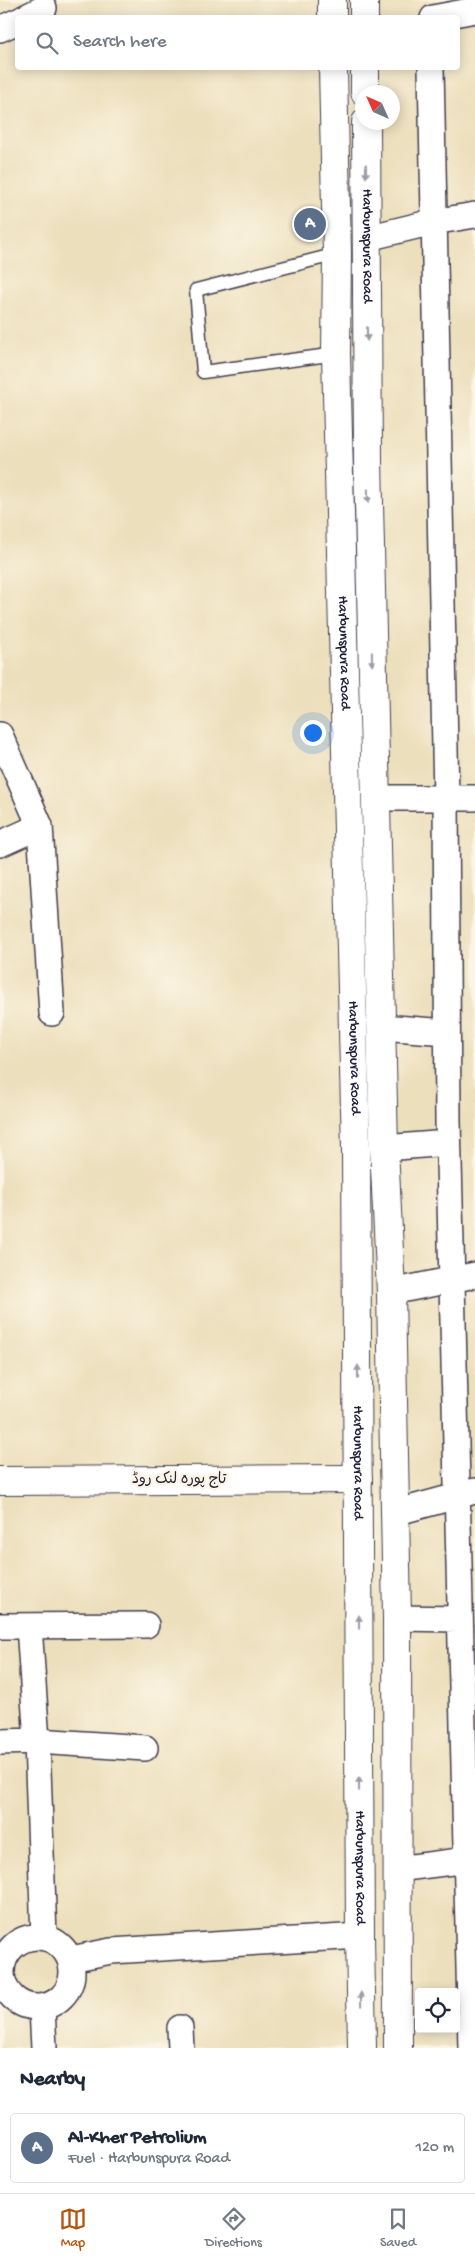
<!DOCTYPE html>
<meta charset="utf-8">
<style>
body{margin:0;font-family:"Gochi Hand","Playpen Sans Arabic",sans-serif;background:#f2f2f3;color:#1f2937}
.controls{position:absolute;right:15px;bottom:15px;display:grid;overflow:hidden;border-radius:5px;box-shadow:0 2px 12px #0003}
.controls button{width:45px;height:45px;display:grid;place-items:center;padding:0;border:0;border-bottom:1px solid #e0e1e3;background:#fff;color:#1f2937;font:25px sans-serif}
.compass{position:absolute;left:355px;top:85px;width:45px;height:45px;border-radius:50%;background:#fff;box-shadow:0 2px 12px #0003;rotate:315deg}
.you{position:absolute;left:312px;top:732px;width:18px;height:18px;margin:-12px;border:4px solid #fff;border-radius:50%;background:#1a73e8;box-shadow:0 0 0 8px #1a73e833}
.badge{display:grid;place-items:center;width:32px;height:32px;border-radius:50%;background:#b45309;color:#fff;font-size:16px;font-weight:700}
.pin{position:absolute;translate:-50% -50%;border:2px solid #fff;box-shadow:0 1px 5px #0006}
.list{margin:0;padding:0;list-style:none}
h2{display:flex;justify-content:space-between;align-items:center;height:65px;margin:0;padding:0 20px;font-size:21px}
h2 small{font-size:16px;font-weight:400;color:#747a83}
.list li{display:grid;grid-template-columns:32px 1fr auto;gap:15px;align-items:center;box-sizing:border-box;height:70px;margin:0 10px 10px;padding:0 10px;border:1px solid #e0e1e3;border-radius:5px}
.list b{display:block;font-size:19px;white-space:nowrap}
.list p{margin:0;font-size:16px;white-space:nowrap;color:#747a83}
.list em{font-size:16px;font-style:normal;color:#747a83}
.icon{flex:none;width:28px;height:28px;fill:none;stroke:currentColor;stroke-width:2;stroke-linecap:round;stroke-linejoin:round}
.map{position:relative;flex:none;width:475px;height:2048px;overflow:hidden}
.search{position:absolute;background:#fff;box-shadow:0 2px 12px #0003;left:15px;right:15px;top:15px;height:55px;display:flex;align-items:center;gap:12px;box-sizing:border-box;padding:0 18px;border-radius:5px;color:#747a83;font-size:19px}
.sheet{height:145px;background:#fff}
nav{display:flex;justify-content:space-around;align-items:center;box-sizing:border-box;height:70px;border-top:1px solid #e0e1e3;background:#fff;font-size:14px;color:#747a83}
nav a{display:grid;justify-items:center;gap:2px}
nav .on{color:#b45309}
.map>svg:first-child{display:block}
</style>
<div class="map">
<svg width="475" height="2048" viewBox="0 0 475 2048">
<rect width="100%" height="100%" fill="#fcf5e5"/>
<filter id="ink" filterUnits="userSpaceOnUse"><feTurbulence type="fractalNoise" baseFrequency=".02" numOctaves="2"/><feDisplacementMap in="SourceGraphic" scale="10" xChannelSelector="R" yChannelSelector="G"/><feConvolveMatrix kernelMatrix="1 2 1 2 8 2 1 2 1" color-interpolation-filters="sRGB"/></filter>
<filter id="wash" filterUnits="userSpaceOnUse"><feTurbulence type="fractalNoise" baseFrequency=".0096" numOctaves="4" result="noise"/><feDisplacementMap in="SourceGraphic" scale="20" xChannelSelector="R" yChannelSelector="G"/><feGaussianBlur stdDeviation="1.12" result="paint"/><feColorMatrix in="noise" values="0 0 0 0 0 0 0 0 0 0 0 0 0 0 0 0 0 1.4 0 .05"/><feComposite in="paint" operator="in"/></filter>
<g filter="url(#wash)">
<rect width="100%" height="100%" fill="#ecdfbc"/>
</g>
<g filter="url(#ink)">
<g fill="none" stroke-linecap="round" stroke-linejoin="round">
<defs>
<path id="service" d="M 336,354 L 203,372 L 196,290 L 337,254"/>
<path id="minor" d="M 24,18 L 44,8
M 433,18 L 475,10
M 0,29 L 18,21
M 431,68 L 446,797 L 448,1121 L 471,2048
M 367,238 L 433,222 L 475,215
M 0,735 L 40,826 L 0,844
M 376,798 L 475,798
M 40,826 L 52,1013
M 382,1027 L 447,1032
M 384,1148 L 448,1143
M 391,1292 L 475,1275
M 394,1513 L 475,1491
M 397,1618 L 459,1619
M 0,1626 L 146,1625
M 29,1626 L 37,1741 L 44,1937
M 0,1742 L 37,1741 L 145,1748
M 397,1869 L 475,1859
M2 1972a35 35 0 1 1 70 0a35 35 0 1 1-70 0Z
M 71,1959 L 111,1951 L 360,1936
M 42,2008 L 44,2048
M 180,2028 L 181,2048"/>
<path id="tertiary" d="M 0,1481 L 358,1479"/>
<g id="secondary">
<path d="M 332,0 L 332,18"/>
<path d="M 364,0 L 364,18"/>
<path id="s1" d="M 333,68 L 337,254 L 336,354 L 356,1149 L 360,1936 L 362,2048"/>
<path d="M 365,68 L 365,92"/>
<path id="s2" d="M 366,122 L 368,460 L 384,1148 L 391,1292 L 397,1618 L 398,2048"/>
</g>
</defs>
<use href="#service" stroke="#403e4e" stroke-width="15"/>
<use href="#minor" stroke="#403e4e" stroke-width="28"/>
<use href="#tertiary" stroke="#403e4e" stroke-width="30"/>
<use href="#secondary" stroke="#403e4e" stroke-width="30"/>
<use href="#service" stroke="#fff" stroke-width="12"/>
<use href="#minor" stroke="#fff" stroke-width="25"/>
<use href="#tertiary" stroke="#fff" stroke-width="28"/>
<use href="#secondary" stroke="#fff" stroke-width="28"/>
</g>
<defs><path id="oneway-solid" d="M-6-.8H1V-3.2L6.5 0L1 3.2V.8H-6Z" transform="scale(1.25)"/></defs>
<g fill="#9c9ca7">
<use href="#oneway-solid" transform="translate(366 171) rotate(89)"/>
<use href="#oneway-solid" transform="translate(367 334) rotate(90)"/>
<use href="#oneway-solid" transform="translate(368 496) rotate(89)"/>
<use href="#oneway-solid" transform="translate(372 659) rotate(89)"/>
<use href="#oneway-solid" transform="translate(358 1372) rotate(-90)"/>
<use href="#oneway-solid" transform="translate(359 1622) rotate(-90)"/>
<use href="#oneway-solid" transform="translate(359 1784) rotate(-90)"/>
<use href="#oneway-solid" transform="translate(361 1999) rotate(-91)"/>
</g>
</g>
<g text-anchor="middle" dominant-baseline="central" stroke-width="5" stroke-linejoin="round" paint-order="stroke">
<g font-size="15" fill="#22223b" stroke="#fcf5e5">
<text stroke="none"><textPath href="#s2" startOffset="124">Harbunspura Road</textPath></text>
<text stroke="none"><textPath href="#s1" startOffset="585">Harbunspura Road</textPath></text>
<text stroke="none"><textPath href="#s1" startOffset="990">Harbunspura Road</textPath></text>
<text stroke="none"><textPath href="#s1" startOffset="1395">Harbunspura Road</textPath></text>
<text x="179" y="1480">تاج پورہ لنک روڈ</text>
<text stroke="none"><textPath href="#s1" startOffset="1800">Harbunspura Road</textPath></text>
</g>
</g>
</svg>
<div class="controls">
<button><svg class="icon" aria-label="locate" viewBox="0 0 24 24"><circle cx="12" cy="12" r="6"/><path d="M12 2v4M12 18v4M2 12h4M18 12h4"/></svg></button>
</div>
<svg class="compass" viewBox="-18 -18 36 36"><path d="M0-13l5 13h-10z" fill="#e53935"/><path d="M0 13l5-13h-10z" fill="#747a83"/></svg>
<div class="you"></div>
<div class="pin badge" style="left:310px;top:224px;background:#5c6f8a">A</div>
<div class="search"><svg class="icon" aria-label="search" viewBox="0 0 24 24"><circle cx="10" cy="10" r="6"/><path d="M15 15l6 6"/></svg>Search here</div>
</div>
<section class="sheet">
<h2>Nearby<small></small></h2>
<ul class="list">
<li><span class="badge" style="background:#5c6f8a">A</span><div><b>Al-Kher Petrolium</b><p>Fuel · Harbunspura Road</p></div><em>120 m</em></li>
</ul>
</section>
<nav>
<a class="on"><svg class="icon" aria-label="map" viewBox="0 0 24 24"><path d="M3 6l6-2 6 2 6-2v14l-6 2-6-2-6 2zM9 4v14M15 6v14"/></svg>Map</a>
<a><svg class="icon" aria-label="directions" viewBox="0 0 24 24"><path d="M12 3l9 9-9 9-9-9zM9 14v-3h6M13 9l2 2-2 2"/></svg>Directions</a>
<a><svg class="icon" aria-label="saved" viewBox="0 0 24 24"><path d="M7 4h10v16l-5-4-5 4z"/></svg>Saved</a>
</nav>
